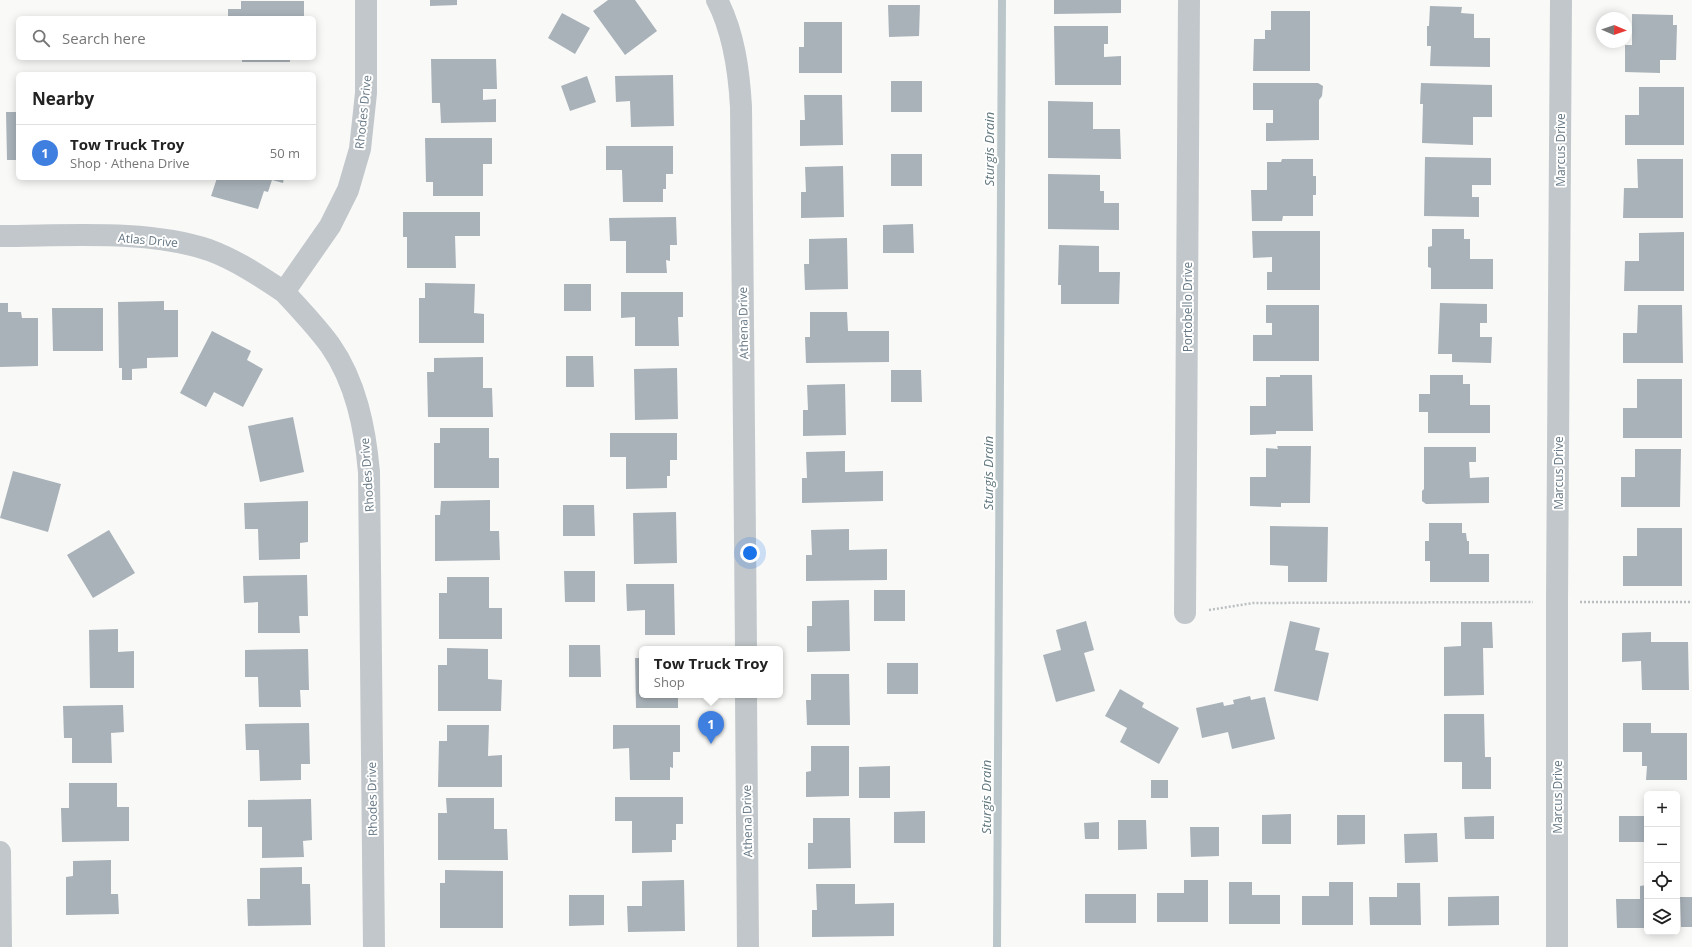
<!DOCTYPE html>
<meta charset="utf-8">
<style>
body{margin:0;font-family:"Open Sans",sans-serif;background:#f6f6f6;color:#222}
.controls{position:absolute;right:12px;bottom:12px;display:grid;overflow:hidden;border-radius:6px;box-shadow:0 2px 10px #0003}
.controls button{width:36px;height:36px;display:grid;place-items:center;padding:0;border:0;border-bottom:1px solid #e0e0e0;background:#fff;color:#222;font:20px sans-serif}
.compass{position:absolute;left:1596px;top:12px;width:36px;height:36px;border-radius:50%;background:#fff;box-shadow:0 2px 10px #0003;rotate:92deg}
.you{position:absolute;left:750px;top:553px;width:14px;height:14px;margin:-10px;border:3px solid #fff;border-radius:50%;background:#1a73e8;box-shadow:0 0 0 6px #1a73e833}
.badge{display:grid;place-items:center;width:26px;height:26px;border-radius:50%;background:#ea580c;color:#fff;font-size:13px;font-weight:700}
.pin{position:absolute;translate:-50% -33px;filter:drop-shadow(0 1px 2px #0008)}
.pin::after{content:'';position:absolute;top:21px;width:14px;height:12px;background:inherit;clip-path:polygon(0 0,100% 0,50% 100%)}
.popup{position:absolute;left:639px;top:646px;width:144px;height:52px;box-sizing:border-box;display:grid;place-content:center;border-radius:6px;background:#fff;filter:drop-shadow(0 1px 3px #0005);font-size:13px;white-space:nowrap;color:#767676}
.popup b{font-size:15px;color:#222}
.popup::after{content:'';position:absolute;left:50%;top:100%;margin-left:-8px;border:8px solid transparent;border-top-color:#fff}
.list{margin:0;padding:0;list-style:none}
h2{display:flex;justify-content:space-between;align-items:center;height:52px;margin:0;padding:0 16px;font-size:17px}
h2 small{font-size:13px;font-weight:400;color:#767676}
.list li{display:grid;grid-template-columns:26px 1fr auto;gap:12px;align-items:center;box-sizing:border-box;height:56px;padding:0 16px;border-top:1px solid #e0e0e0}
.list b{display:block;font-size:15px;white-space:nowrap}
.list p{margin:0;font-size:13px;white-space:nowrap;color:#767676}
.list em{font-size:13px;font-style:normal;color:#767676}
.icon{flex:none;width:22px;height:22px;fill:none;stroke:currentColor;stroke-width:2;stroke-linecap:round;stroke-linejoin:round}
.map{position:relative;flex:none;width:1692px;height:947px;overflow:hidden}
.search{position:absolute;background:#fff;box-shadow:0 2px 10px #0003;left:16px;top:16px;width:300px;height:44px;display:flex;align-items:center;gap:10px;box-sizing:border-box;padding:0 14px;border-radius:6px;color:#767676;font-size:15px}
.panel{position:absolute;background:#fff;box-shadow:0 2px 10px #0003;left:16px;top:72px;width:300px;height:108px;border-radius:6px}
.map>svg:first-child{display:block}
</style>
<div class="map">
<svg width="1692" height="947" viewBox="0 0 1692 947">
<rect width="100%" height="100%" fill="#f9f9f7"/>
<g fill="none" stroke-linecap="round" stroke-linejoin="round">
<path stroke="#bac6ca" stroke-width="8" d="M 997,946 L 1002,0"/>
</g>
<path fill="#a9b2b9" d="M 430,0 L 457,0 L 457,5 L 430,6 Z
M 608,0 L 635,0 L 657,31 L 625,55 L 593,11 Z
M 1054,0 L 1121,0 L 1121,13 L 1054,14 Z
M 241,1 L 304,1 L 304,18 L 228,18 L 228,9 L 241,9 Z
M 888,5 L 920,5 L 919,36 L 889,37 Z
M 1430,6 L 1462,7 L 1461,13 L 1474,14 L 1474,38 L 1490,38 L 1490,67 L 1430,66 L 1431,46 L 1427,46 L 1427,26 L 1429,26 Z
M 1271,11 L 1310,11 L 1310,71 L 1253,71 L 1254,39 L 1265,39 L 1265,30 L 1271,30 Z
M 562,13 L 590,28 L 575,54 L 548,38 Z
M 1632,14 L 1673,15 L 1673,25 L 1677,25 L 1676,60 L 1660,60 L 1660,73 L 1625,72 L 1625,45 L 1632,45 Z
M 804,22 L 842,22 L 842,73 L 799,73 L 799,47 L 804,47 Z
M 1054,26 L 1108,26 L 1108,44 L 1104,44 L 1104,57 L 1121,56 L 1121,85 L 1055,85 Z
M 242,58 L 290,58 L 290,62 L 242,62 Z
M 431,59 L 496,59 L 497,89 L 483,89 L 483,100 L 496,99 L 496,122 L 441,123 L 440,103 L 432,103 Z
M 673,75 L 674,126 L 631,127 L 630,101 L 616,102 L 615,76 Z
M 587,76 L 596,102 L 570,111 L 561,86 Z
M 891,81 L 922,81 L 922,112 L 891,112 Z
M 1253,83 L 1318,83 L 1323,86 L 1322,96 L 1319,100 L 1319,140 L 1266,141 L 1266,123 L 1273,123 L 1273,110 L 1253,110 Z
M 1421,83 L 1492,85 L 1492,117 L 1473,117 L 1473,145 L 1422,143 L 1423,104 L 1420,104 Z
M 1639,87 L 1684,87 L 1684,145 L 1625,145 L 1625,115 L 1639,115 Z
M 804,95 L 842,95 L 843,145 L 800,146 L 800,120 L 805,120 Z
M 1048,101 L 1093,102 L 1093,129 L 1120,129 L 1121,159 L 1048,158 Z
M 6,112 L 18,112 L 18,160 L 7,160 Z
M 425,138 L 492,138 L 492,164 L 483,164 L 483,196 L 433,196 L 433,182 L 426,182 Z
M 606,146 L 673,146 L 673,174 L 666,174 L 666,189 L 663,189 L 663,202 L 623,202 L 622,170 L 606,170 Z
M 891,154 L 922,154 L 922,186 L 891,186 Z
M 1425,157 L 1491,158 L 1491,185 L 1472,185 L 1472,197 L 1479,197 L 1479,217 L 1424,216 Z
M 1282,159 L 1313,159 L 1313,176 L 1316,176 L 1316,195 L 1313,195 L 1313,216 L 1283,216 L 1282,221 L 1252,221 L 1251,190 L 1267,190 L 1267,162 L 1281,162 Z
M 1637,159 L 1683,159 L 1683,218 L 1623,218 L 1624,188 L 1638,188 Z
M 843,166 L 844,217 L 801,218 L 801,192 L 806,192 L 805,167 Z
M 1048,174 L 1100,175 L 1100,191 L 1104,191 L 1104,203 L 1119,203 L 1119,230 L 1048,229 Z
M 217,178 L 284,178 L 283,183 L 272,180 L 268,192 L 264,191 L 258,209 L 211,196 Z
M 403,212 L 480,212 L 480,236 L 455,236 L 456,268 L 407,268 L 407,237 L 403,237 Z
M 676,217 L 677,245 L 670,245 L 670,261 L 666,260 L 667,273 L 626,273 L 626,241 L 610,241 L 609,218 Z
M 913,224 L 914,253 L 883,253 L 883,225 Z
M 1432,229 L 1464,229 L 1464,239 L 1470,239 L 1470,259 L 1493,259 L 1493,289 L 1431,289 L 1431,268 L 1428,267 L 1428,247 L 1432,246 Z
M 1252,231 L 1320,231 L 1320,290 L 1267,290 L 1267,272 L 1272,272 L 1272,257 L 1253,258 Z
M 1684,232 L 1684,291 L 1624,291 L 1625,261 L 1639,261 L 1639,233 Z
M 847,238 L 848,289 L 805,290 L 804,264 L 809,264 L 809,239 Z
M 1059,245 L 1099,246 L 1099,272 L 1120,272 L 1119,304 L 1061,304 L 1061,285 L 1058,285 Z
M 425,283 L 475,284 L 474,313 L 484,314 L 484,343 L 419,343 L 419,298 L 425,298 Z
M 564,284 L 591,284 L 591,311 L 564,311 Z
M 621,292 L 683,292 L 683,317 L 678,317 L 679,346 L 635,346 L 635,317 L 621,318 Z
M 164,301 L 164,310 L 178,310 L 178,357 L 147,358 L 147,368 L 132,369 L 132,380 L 122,380 L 122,368 L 119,368 L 118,302 Z
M 0,303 L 8,303 L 8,312 L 21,312 L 22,318 L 38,318 L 38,366 L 0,367 Z
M 1440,303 L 1487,304 L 1487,323 L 1480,323 L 1480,337 L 1492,337 L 1491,363 L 1452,362 L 1452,354 L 1438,354 Z
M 1266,305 L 1319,305 L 1319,361 L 1253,361 L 1253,335 L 1272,335 L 1272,323 L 1266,323 Z
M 1638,305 L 1682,305 L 1683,363 L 1623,363 L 1623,333 L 1637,333 Z
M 52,308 L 103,308 L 103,351 L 53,351 Z
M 810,312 L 847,312 L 848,331 L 889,331 L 889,362 L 806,363 L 805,337 L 810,337 Z
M 212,331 L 251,351 L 247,360 L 263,369 L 243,407 L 214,392 L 206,407 L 180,393 Z
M 566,356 L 593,356 L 594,387 L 566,387 Z
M 483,357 L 483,388 L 492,388 L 493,417 L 428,417 L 427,372 L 434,372 L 434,358 Z
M 677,368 L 678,419 L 635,420 L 634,369 Z
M 891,370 L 921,370 L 922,402 L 891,402 Z
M 1280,375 L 1312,375 L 1313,431 L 1276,431 L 1276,434 L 1250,435 L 1250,406 L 1266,406 L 1266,377 L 1280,377 Z
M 1430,375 L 1463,375 L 1463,384 L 1470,384 L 1470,405 L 1490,405 L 1490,433 L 1428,433 L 1428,412 L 1419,412 L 1419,394 L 1430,394 Z
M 1637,379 L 1682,379 L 1682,438 L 1623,438 L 1623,408 L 1637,408 Z
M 845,384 L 846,435 L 803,436 L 803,410 L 808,410 L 807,385 Z
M 293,417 L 304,472 L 260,482 L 248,426 Z
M 440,428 L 489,428 L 489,458 L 499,458 L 499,488 L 434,488 L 434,443 L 440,443 Z
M 610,433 L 677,433 L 677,460 L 670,460 L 670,476 L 667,476 L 667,488 L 626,489 L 626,457 L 610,457 Z
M 1277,446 L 1311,446 L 1310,503 L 1281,503 L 1281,507 L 1250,506 L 1250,477 L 1266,477 L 1266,448 L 1278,449 Z
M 1424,447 L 1476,447 L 1476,462 L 1469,462 L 1470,478 L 1489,477 L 1489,503 L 1426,504 L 1422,501 L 1422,491 L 1424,489 Z
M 1635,449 L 1681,449 L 1680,507 L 1621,507 L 1621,477 L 1635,477 Z
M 845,451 L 845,472 L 883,471 L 883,501 L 802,503 L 802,478 L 807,478 L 806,452 Z
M 13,471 L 61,484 L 48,532 L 0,518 Z
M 490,500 L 490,531 L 499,531 L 500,560 L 435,561 L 435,515 L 440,515 L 441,501 Z
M 308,501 L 308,542 L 300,543 L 300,559 L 259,560 L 258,529 L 245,529 L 244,503 Z
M 563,505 L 594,505 L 595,536 L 563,536 Z
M 676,512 L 677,563 L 634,564 L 633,513 Z
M 1429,523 L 1462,523 L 1462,533 L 1466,533 L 1467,541 L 1469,541 L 1469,554 L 1489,554 L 1489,582 L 1430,582 L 1430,561 L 1425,561 L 1425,541 L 1429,541 Z
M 1270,526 L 1328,527 L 1327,582 L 1288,582 L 1288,566 L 1270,565 Z
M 1637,528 L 1682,528 L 1682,586 L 1623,586 L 1623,556 L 1637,556 Z
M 849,529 L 849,550 L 887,549 L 887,580 L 806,581 L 806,555 L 812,555 L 811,530 Z
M 109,530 L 135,573 L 93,598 L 67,555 Z
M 564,571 L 595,571 L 595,602 L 565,602 Z
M 307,575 L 308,616 L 299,616 L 300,633 L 258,633 L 258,602 L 244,603 L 243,576 Z
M 447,577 L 489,577 L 489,608 L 502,608 L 502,639 L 439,639 L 439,593 L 447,593 Z
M 626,584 L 674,584 L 675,635 L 645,635 L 645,610 L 627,611 Z
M 874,590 L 905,590 L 905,621 L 874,621 Z
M 849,600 L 850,651 L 807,652 L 807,626 L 812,626 L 812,601 Z
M 1086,621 L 1094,650 L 1084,653 L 1095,691 L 1056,702 L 1043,655 L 1061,650 L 1056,630 Z
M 1290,621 L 1320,628 L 1315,650 L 1329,653 L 1318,701 L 1274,691 Z
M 1461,622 L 1492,622 L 1493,648 L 1483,648 L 1484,695 L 1444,696 L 1444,647 L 1461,646 Z
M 118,629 L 118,652 L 134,651 L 134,688 L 90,688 L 89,630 Z
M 1651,632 L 1651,642 L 1688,642 L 1689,690 L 1642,690 L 1641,661 L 1622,662 L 1622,633 Z
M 569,645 L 600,645 L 601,677 L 569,677 Z
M 447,648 L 488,649 L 488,679 L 502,680 L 501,711 L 438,711 L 438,665 L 447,665 Z
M 308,649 L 309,690 L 300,690 L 301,707 L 259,707 L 258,677 L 245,677 L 245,650 Z
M 635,658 L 642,658 L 642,695 L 678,695 L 678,708 L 636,708 Z
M 887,663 L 918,663 L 918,694 L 887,694 Z
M 811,674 L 849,674 L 850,725 L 807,725 L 806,700 L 811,700 Z
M 1120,689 L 1144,703 L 1142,707 L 1179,728 L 1159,764 L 1120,742 L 1127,728 L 1105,716 Z
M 1250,696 L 1251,700 L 1265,697 L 1275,739 L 1232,749 L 1228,732 L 1202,738 L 1196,708 L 1223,702 L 1224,706 L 1234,704 L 1233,700 Z
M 123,705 L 124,732 L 111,733 L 112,763 L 72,763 L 72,738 L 64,738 L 63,706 Z
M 1444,714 L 1484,714 L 1485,757 L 1491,757 L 1491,789 L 1462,789 L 1462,762 L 1444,762 Z
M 309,723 L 310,764 L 301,764 L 301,780 L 260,781 L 259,750 L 246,750 L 245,724 Z
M 1623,723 L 1651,723 L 1651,733 L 1687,733 L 1687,780 L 1646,780 L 1647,766 L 1642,766 L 1642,752 L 1623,752 Z
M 447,725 L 489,725 L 488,756 L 502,755 L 502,787 L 438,787 L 439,741 L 447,741 Z
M 613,725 L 680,725 L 680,752 L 673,752 L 673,768 L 670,767 L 670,780 L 630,780 L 629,748 L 613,749 Z
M 811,746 L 849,746 L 849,796 L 806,797 L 806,772 L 811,771 Z
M 890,766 L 890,798 L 859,798 L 859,767 Z
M 1151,780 L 1168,780 L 1168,798 L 1151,798 Z
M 69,783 L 117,783 L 117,807 L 129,807 L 129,841 L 62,842 L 61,808 L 69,808 Z
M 615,797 L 683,797 L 683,824 L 676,824 L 676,840 L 672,840 L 672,852 L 632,853 L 632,821 L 615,821 Z
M 446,798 L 494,798 L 494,829 L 507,829 L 508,860 L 438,860 L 438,813 L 447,813 Z
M 311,799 L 312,840 L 303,841 L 304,857 L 262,858 L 262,827 L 248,827 L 248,800 Z
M 925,811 L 925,843 L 894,843 L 894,812 Z
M 1291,814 L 1291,844 L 1262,844 L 1262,815 Z
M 1337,815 L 1365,815 L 1365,844 L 1337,845 Z
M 1494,816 L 1494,839 L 1465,839 L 1464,817 Z
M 1619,816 L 1647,816 L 1647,842 L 1619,842 Z
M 813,818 L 850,818 L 851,868 L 808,869 L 808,843 L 813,843 Z
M 1118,820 L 1146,820 L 1147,849 L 1118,850 Z
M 1099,822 L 1099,839 L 1085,839 L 1084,823 Z
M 1190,827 L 1219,827 L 1219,856 L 1191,857 Z
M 1437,833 L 1438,862 L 1405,863 L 1404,834 Z
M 111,860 L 111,894 L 118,894 L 119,914 L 66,915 L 66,877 L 73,876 L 73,861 Z
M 302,867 L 302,884 L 310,884 L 311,925 L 248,926 L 247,899 L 260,899 L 260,868 Z
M 445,870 L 503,871 L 503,928 L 440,928 L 440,883 L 445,883 Z
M 684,880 L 685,931 L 628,932 L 627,906 L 642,906 L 642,881 Z
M 1184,880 L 1208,880 L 1208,922 L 1157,922 L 1157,893 L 1184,893 Z
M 1229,882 L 1252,882 L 1252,895 L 1280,895 L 1280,924 L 1229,924 Z
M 1329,882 L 1353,882 L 1353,925 L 1302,925 L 1302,896 L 1329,896 Z
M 1397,883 L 1420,883 L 1421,925 L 1370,925 L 1369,897 L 1397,897 Z
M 816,884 L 855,884 L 855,904 L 894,903 L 894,936 L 812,937 L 812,910 L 817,910 Z
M 1647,885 L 1647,928 L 1617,928 L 1616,899 L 1640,899 L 1640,886 Z
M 1085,894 L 1136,894 L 1136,923 L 1085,923 Z
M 569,895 L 604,895 L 604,925 L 569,926 Z
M 1499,896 L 1499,925 L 1448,926 L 1448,897 Z
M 1680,897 L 1692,897 L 1692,927 L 1681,927 Z"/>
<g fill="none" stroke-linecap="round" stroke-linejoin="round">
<path stroke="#babec1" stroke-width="2.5" stroke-dasharray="2 2" stroke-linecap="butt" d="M 1580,602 L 1692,602
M 1209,610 L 1253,603 L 1533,602"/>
<path stroke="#c2c7cb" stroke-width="22" d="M 366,0 L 366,93 L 360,149 L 348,190 L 330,226 L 284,292 C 300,309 316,326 330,345 C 356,382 365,428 369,472 L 374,947
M 717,0 C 734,33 739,71 741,107 L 746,649
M 0,236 C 66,236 147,229 209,250 C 236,260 260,276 284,292
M 1185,613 L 1189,0
M 746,695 L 748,947
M 0,852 L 1,947
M 1557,947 L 1557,602 L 1561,0"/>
</g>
<g text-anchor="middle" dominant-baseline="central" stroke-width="4" stroke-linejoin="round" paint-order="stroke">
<g font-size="12" fill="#647683" stroke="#fff">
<text transform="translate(363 112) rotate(-84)">Rhodes Drive</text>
<text transform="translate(1560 150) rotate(-90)">Marcus Drive</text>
<text transform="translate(148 240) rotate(5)">Atlas Drive</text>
<text transform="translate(1187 307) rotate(-90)">Portobello Drive</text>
<text transform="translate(743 323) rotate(-91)">Athena Drive</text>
<text transform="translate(1558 473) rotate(-90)">Marcus Drive</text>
<text transform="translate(367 475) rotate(-94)">Rhodes Drive</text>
<text transform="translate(1557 797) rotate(-90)">Marcus Drive</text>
<text transform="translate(372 799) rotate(-91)">Rhodes Drive</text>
<text transform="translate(747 821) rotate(-91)">Athena Drive</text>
</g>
<g font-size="13" font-style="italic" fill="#5e757c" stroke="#fff">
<text transform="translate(989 149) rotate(-90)">Sturgis Drain</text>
<text transform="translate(988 473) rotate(-90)">Sturgis Drain</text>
<text transform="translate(986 797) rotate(-90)">Sturgis Drain</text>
</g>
</g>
</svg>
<div class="controls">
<button>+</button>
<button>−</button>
<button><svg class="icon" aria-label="locate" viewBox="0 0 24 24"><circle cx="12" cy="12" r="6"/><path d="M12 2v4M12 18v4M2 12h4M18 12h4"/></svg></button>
<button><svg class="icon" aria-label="layers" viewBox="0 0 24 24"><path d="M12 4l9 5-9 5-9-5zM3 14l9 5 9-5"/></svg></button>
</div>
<svg class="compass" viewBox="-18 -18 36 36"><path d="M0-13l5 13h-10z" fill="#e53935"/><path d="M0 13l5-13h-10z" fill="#767676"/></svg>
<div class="you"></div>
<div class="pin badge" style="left:711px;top:744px;background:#3f7fe0">1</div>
<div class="popup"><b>Tow Truck Troy</b>Shop</div>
<div class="search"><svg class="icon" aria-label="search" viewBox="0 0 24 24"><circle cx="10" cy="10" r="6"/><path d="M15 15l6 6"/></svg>Search here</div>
<section class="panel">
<h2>Nearby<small></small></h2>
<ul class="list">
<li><span class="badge" style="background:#3f7fe0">1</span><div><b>Tow Truck Troy</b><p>Shop · Athena Drive</p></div><em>50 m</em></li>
</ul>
</section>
</div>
